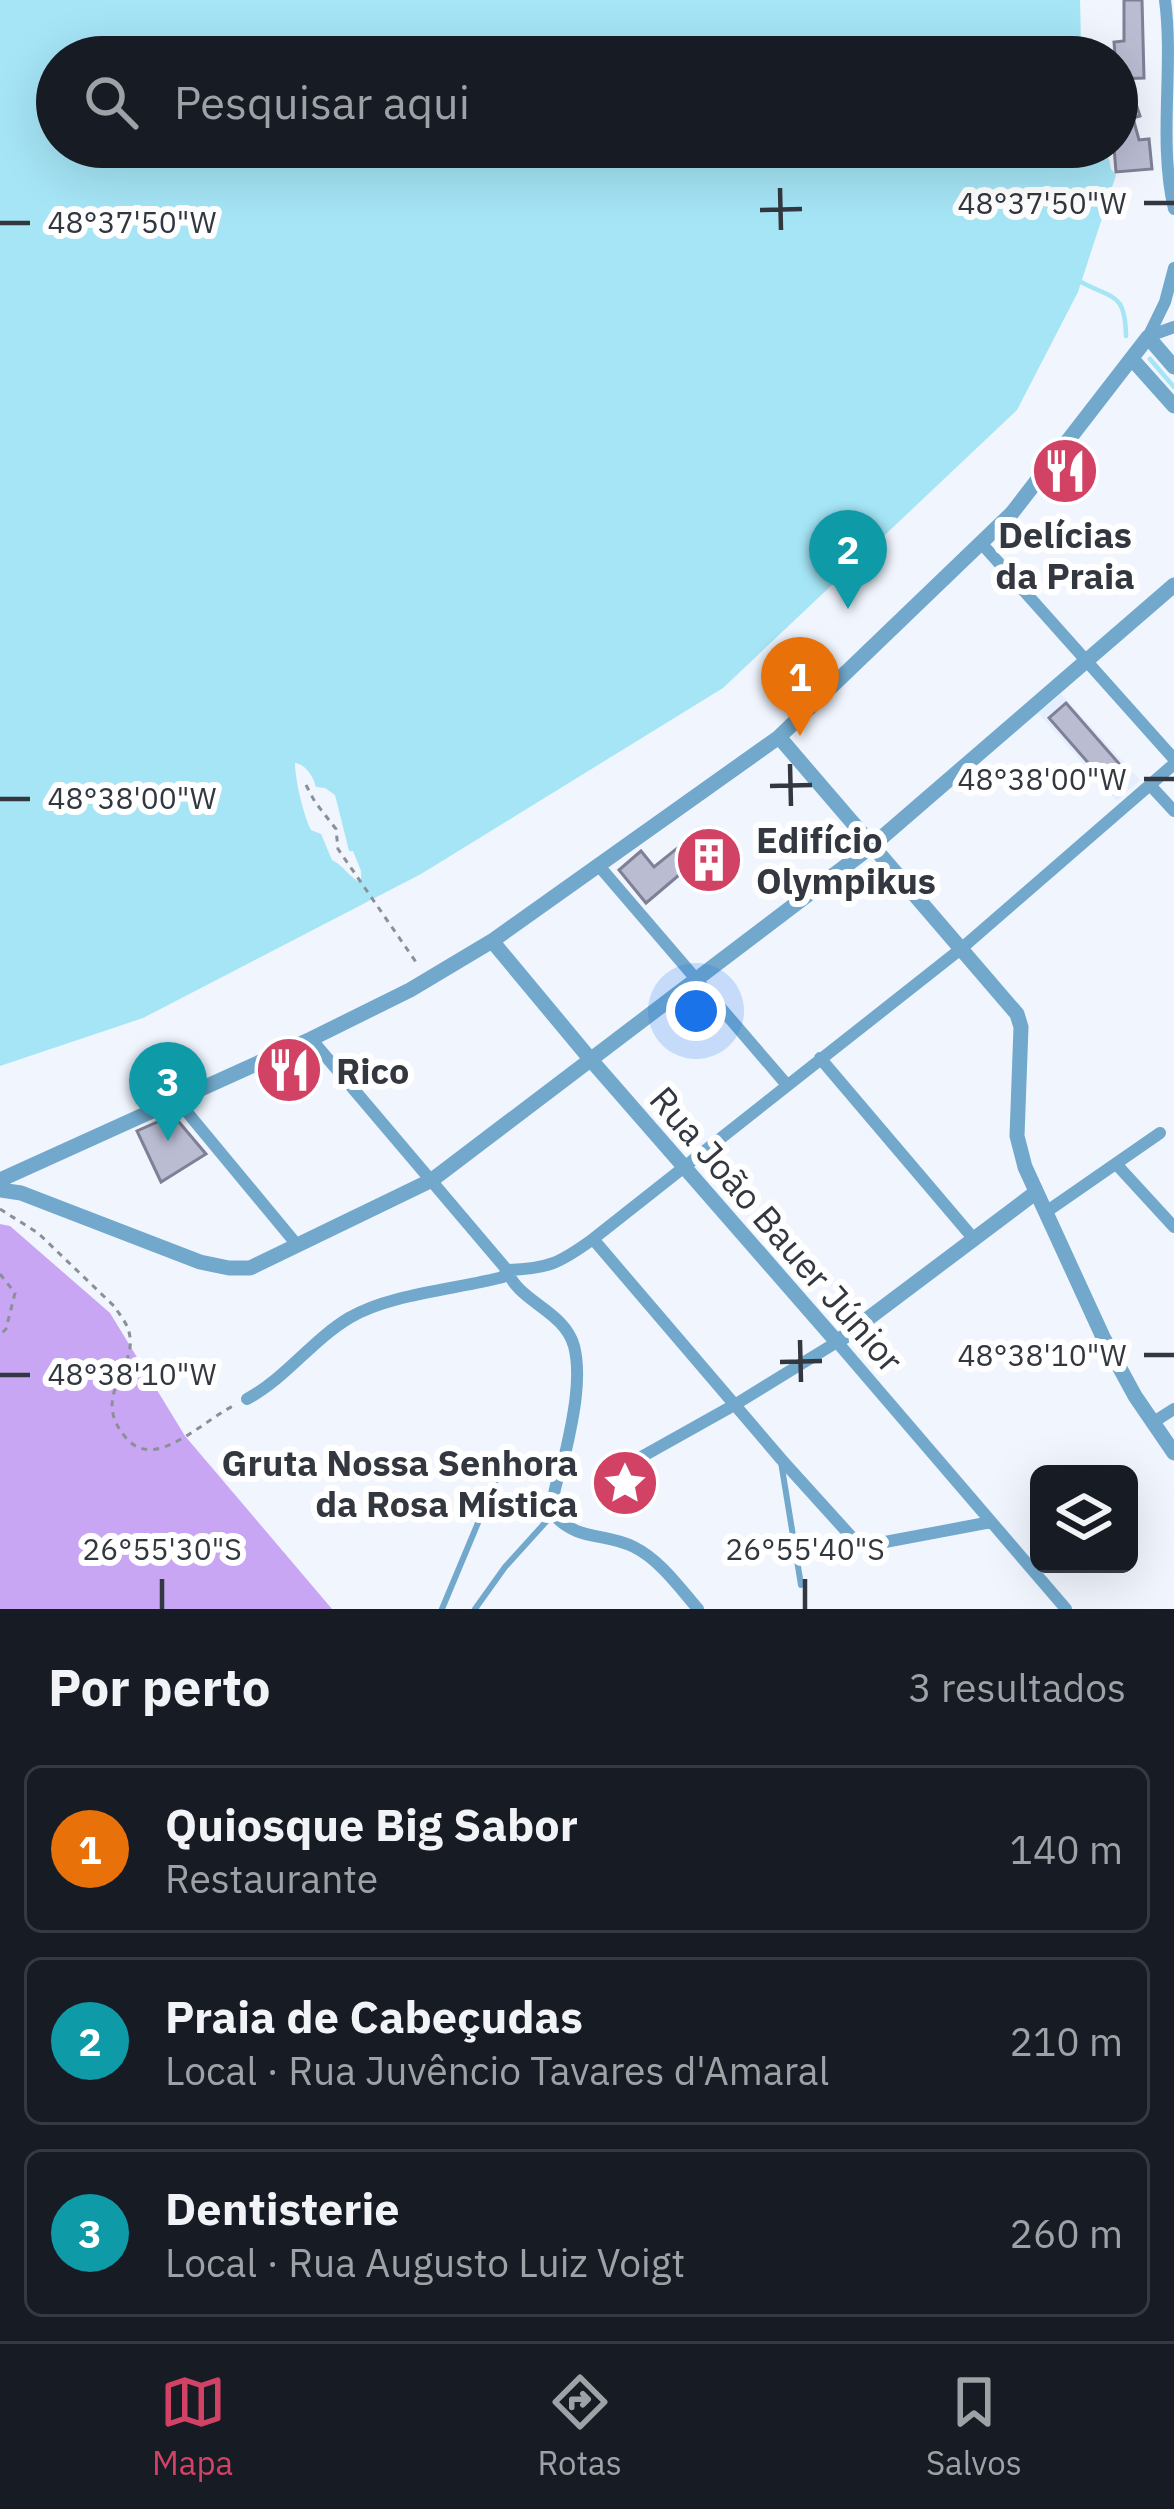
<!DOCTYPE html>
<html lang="pt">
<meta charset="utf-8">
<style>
body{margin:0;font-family:"IBM Plex Sans",sans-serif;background:#242831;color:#f1f3f6}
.controls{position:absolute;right:36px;bottom:36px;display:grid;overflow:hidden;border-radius:18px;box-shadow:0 12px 48px #0002}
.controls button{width:108px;height:108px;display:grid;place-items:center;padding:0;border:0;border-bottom:3px solid #363941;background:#171b24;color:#f1f3f6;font:60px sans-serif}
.you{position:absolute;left:696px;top:1011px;width:42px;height:42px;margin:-30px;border:9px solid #fff;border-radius:50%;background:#1a73e8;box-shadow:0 0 0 18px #1a73e833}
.badge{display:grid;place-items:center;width:78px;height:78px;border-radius:50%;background:#d24264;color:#fff;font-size:39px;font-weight:700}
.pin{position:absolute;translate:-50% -99px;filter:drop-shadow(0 3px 6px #0008)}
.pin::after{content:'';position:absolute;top:63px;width:42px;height:36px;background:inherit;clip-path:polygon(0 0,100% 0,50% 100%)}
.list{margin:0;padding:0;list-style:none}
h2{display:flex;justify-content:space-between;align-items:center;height:156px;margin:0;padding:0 48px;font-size:51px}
h2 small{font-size:39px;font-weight:400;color:#9ea1a6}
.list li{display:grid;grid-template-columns:78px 1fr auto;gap:36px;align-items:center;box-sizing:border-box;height:168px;margin:0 24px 24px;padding:0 24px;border:3px solid #363941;border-radius:18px}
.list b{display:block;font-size:45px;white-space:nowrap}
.list p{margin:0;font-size:39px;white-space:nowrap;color:#9ea1a6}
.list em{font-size:39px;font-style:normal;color:#9ea1a6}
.icon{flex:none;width:66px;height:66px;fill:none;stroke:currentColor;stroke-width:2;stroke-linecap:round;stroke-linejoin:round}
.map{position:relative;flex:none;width:1174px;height:1609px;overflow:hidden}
.search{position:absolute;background:#171b24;box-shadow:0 12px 48px #0002;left:36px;right:36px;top:36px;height:132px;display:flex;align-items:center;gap:30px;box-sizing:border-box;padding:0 42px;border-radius:66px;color:#9ea1a6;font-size:45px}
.sheet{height:732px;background:#171b24}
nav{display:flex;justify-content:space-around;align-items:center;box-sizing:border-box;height:168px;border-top:3px solid #363941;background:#171b24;font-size:33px;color:#9ea1a6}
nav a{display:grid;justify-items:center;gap:6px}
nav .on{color:#d24264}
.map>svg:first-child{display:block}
</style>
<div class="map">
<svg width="1174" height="1609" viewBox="0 0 1174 1609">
<rect width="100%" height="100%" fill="#f0f5fe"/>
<path fill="#e4eeff" d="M 1061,694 L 1140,780 L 1117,801 L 1038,713 Z"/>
<path fill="#c9a6f4" d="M 0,1224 L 10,1226 L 110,1313 L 185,1436 L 332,1609 L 0,1609 Z"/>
<path fill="#a5e5f6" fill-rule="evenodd" d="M 0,0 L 1080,0 L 1081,43 L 1102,57 L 57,57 L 57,147 L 1096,147 L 1109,159 L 1111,169 L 1116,175 L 1078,292 L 1017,410 L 723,688 L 421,874 L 143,1018 L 0,1066 ZM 295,763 C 306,764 314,778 316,787 L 325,788 L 335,795 L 349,851 L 353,851 L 361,871 L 361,883 C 349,877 344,866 332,860 L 321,834 L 311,830 C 303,814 295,779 295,763 Z"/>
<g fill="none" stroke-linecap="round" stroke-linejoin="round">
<path stroke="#a5e5f6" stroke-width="4.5" d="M 1081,282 C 1115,300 1125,293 1126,336
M 1150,359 L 1174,387"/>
</g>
<path fill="#babcd2" stroke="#7f8095" stroke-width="3" d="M 1124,0 L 1142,0 L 1144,78 L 1117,79 L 1114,42 L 1124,41 Z
M 1126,95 L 1129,103 L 1135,101 L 1140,116 L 1133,118 L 1139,140 L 1149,139 L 1152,169 L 1116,172 L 1114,147 L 1117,147 L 1117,142 L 1122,141 L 1117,124 L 1117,98 Z
M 1066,703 L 1122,767 L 1105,782 L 1049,718 Z
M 696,833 L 734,879 L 722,889 L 698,859 L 646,903 L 619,870 L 641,851 L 654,867 Z
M 173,1115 L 206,1154 L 161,1182 L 137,1131 Z"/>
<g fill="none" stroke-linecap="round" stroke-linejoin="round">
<path stroke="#8b9098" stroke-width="3" stroke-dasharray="6 6" stroke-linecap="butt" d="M 306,785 L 315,802 L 336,829 L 338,849 L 418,965
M 0,1209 L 38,1233 L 115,1307 C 119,1314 127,1323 129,1332 C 139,1370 88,1395 127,1439 C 136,1449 148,1452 161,1448 C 187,1440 211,1417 235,1405
M 0,1274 L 15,1293 L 6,1329 L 0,1335
M 602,1480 L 624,1467"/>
<path stroke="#71a8cc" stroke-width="6" d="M 781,1462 L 801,1585
M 442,1609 L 498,1475
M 475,1609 L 505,1567 L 553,1514"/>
<path stroke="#71a8cc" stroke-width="12" d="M 1165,0 C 1174,69 1158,141 1174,209
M 1149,336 L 1174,327
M 1148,337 L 1165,302 L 1174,268
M 982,544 L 1174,759
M 1150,785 L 1174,811
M 599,866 L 787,1085
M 311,1039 L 507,1270 C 518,1302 564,1310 574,1346 C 582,1377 573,1419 566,1450 C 561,1472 551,1491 553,1514 C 578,1542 604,1532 634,1547 C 660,1560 679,1587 698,1609
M 820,1058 L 973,1238
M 177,1100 L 298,1246
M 1117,1165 L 1174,1227
M 1046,1212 L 1160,1133
M 593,1239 L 781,1459 L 857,1543 L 869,1545 L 991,1522
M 507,1270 C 548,1269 560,1263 593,1239 L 962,948 L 1174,764
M 247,1399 C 286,1378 311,1341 349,1318 C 389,1294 457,1289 503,1277 L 507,1270
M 1152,1423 L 1174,1409
M 636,1460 L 736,1404 L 837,1342 L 1066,1609"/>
<path stroke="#71a8cc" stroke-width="15" d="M 1132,359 L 1174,406
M 779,737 L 1017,1014 L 1021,1027 L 1017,1136 L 1025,1167 L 1103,1337 L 1135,1396 L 1174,1453
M 492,941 L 591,1060 L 837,1342 L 1035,1193
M 0,1180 L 311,1039 L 410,990 L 492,941 L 779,737 L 1012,513 L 1148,337 L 1174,367
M 0,1190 L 21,1193 L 200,1262 L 229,1268 L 250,1268 L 432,1180 L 872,846 L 1174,585"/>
</g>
<path fill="none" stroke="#333840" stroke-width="4.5" d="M 780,188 L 781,230M 1144,203 L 1174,203M 760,210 L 802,209M 0,223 L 30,223M 790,764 L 791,806M 1144,779 L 1174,779M 770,786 L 812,785M 0,799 L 30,799M 800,1340 L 801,1382M 1144,1355 L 1174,1355M 780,1362 L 822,1361M 0,1375 L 30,1375M 162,1579 L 162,1609M 805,1579 L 805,1609"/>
<defs>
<symbol id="restaurant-disc" viewBox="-11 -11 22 22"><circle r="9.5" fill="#d24264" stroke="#fff"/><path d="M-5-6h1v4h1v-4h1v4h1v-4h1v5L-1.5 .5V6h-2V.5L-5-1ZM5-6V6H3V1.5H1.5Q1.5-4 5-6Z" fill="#fff"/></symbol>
<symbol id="building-disc" viewBox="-11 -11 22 22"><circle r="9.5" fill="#d24264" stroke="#fff"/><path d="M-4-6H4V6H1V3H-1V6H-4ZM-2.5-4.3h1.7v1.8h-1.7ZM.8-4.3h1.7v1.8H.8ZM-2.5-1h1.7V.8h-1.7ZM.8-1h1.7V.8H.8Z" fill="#fff"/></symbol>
<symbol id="sight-disc" viewBox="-11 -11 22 22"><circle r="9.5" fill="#d24264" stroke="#fff"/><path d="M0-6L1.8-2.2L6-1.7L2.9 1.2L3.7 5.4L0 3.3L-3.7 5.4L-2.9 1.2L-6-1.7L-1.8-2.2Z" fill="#fff"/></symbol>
</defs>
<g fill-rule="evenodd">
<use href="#restaurant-disc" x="1027" y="433" width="76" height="76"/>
<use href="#building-disc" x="671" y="822" width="76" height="76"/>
<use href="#restaurant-disc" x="251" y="1032" width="76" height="76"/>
<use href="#sight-disc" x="587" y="1445" width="76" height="76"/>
</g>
<g text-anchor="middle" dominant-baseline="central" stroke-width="12" stroke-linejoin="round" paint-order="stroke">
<g font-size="36" font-weight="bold" fill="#333840" stroke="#fff" text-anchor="start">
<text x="1065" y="534" text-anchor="middle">Delícias<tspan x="1065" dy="41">da Praia</tspan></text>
<text x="756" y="839">Edifício<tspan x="756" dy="41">Olympikus</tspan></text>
<text x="336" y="1070">Rico</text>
<text x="578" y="1462" text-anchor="end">Gruta Nossa Senhora<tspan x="578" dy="41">da Rosa Mística</tspan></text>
</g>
<g font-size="36" fill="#333840" stroke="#fff">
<text transform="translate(777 1229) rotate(49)">Rua João Bauer Júnior</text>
</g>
</g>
<g font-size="30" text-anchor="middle" fill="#333840" stroke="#fff" stroke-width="12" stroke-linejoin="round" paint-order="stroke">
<text x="1042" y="214">48°37'50"W</text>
<text x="132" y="233">48°37'50"W</text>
<text x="1042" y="790">48°38'00"W</text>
<text x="132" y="809">48°38'00"W</text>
<text x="1042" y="1366">48°38'10"W</text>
<text x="132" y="1385">48°38'10"W</text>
<text x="162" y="1560">26°55'30"S</text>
<text x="805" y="1560">26°55'40"S</text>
</g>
</svg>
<div class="controls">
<button><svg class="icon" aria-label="layers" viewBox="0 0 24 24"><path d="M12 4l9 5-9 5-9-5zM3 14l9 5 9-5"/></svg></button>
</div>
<div class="you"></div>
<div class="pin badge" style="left:800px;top:736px;background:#e8710a">1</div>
<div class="pin badge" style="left:848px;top:609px;background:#0f9aa8">2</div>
<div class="pin badge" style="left:168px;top:1141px;background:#0f9aa8">3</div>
<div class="search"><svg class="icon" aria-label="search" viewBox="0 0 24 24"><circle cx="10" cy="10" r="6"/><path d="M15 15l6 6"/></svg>Pesquisar aqui</div>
</div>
<section class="sheet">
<h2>Por perto<small>3 resultados</small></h2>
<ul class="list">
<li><span class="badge" style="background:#e8710a">1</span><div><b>Quiosque Big Sabor</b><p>Restaurante</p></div><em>140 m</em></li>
<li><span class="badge" style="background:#0f9aa8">2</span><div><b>Praia de Cabeçudas</b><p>Local · Rua Juvêncio Tavares d'Amaral</p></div><em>210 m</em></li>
<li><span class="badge" style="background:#0f9aa8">3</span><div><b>Dentisterie</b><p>Local · Rua Augusto Luiz Voigt</p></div><em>260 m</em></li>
</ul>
</section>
<nav>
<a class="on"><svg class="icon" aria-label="map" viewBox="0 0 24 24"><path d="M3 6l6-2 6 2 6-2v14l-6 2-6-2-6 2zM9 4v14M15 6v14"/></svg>Mapa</a>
<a><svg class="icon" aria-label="directions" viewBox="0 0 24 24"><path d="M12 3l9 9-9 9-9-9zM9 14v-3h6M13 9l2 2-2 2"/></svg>Rotas</a>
<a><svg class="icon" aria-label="saved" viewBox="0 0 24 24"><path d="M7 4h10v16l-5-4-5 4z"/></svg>Salvos</a>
</nav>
